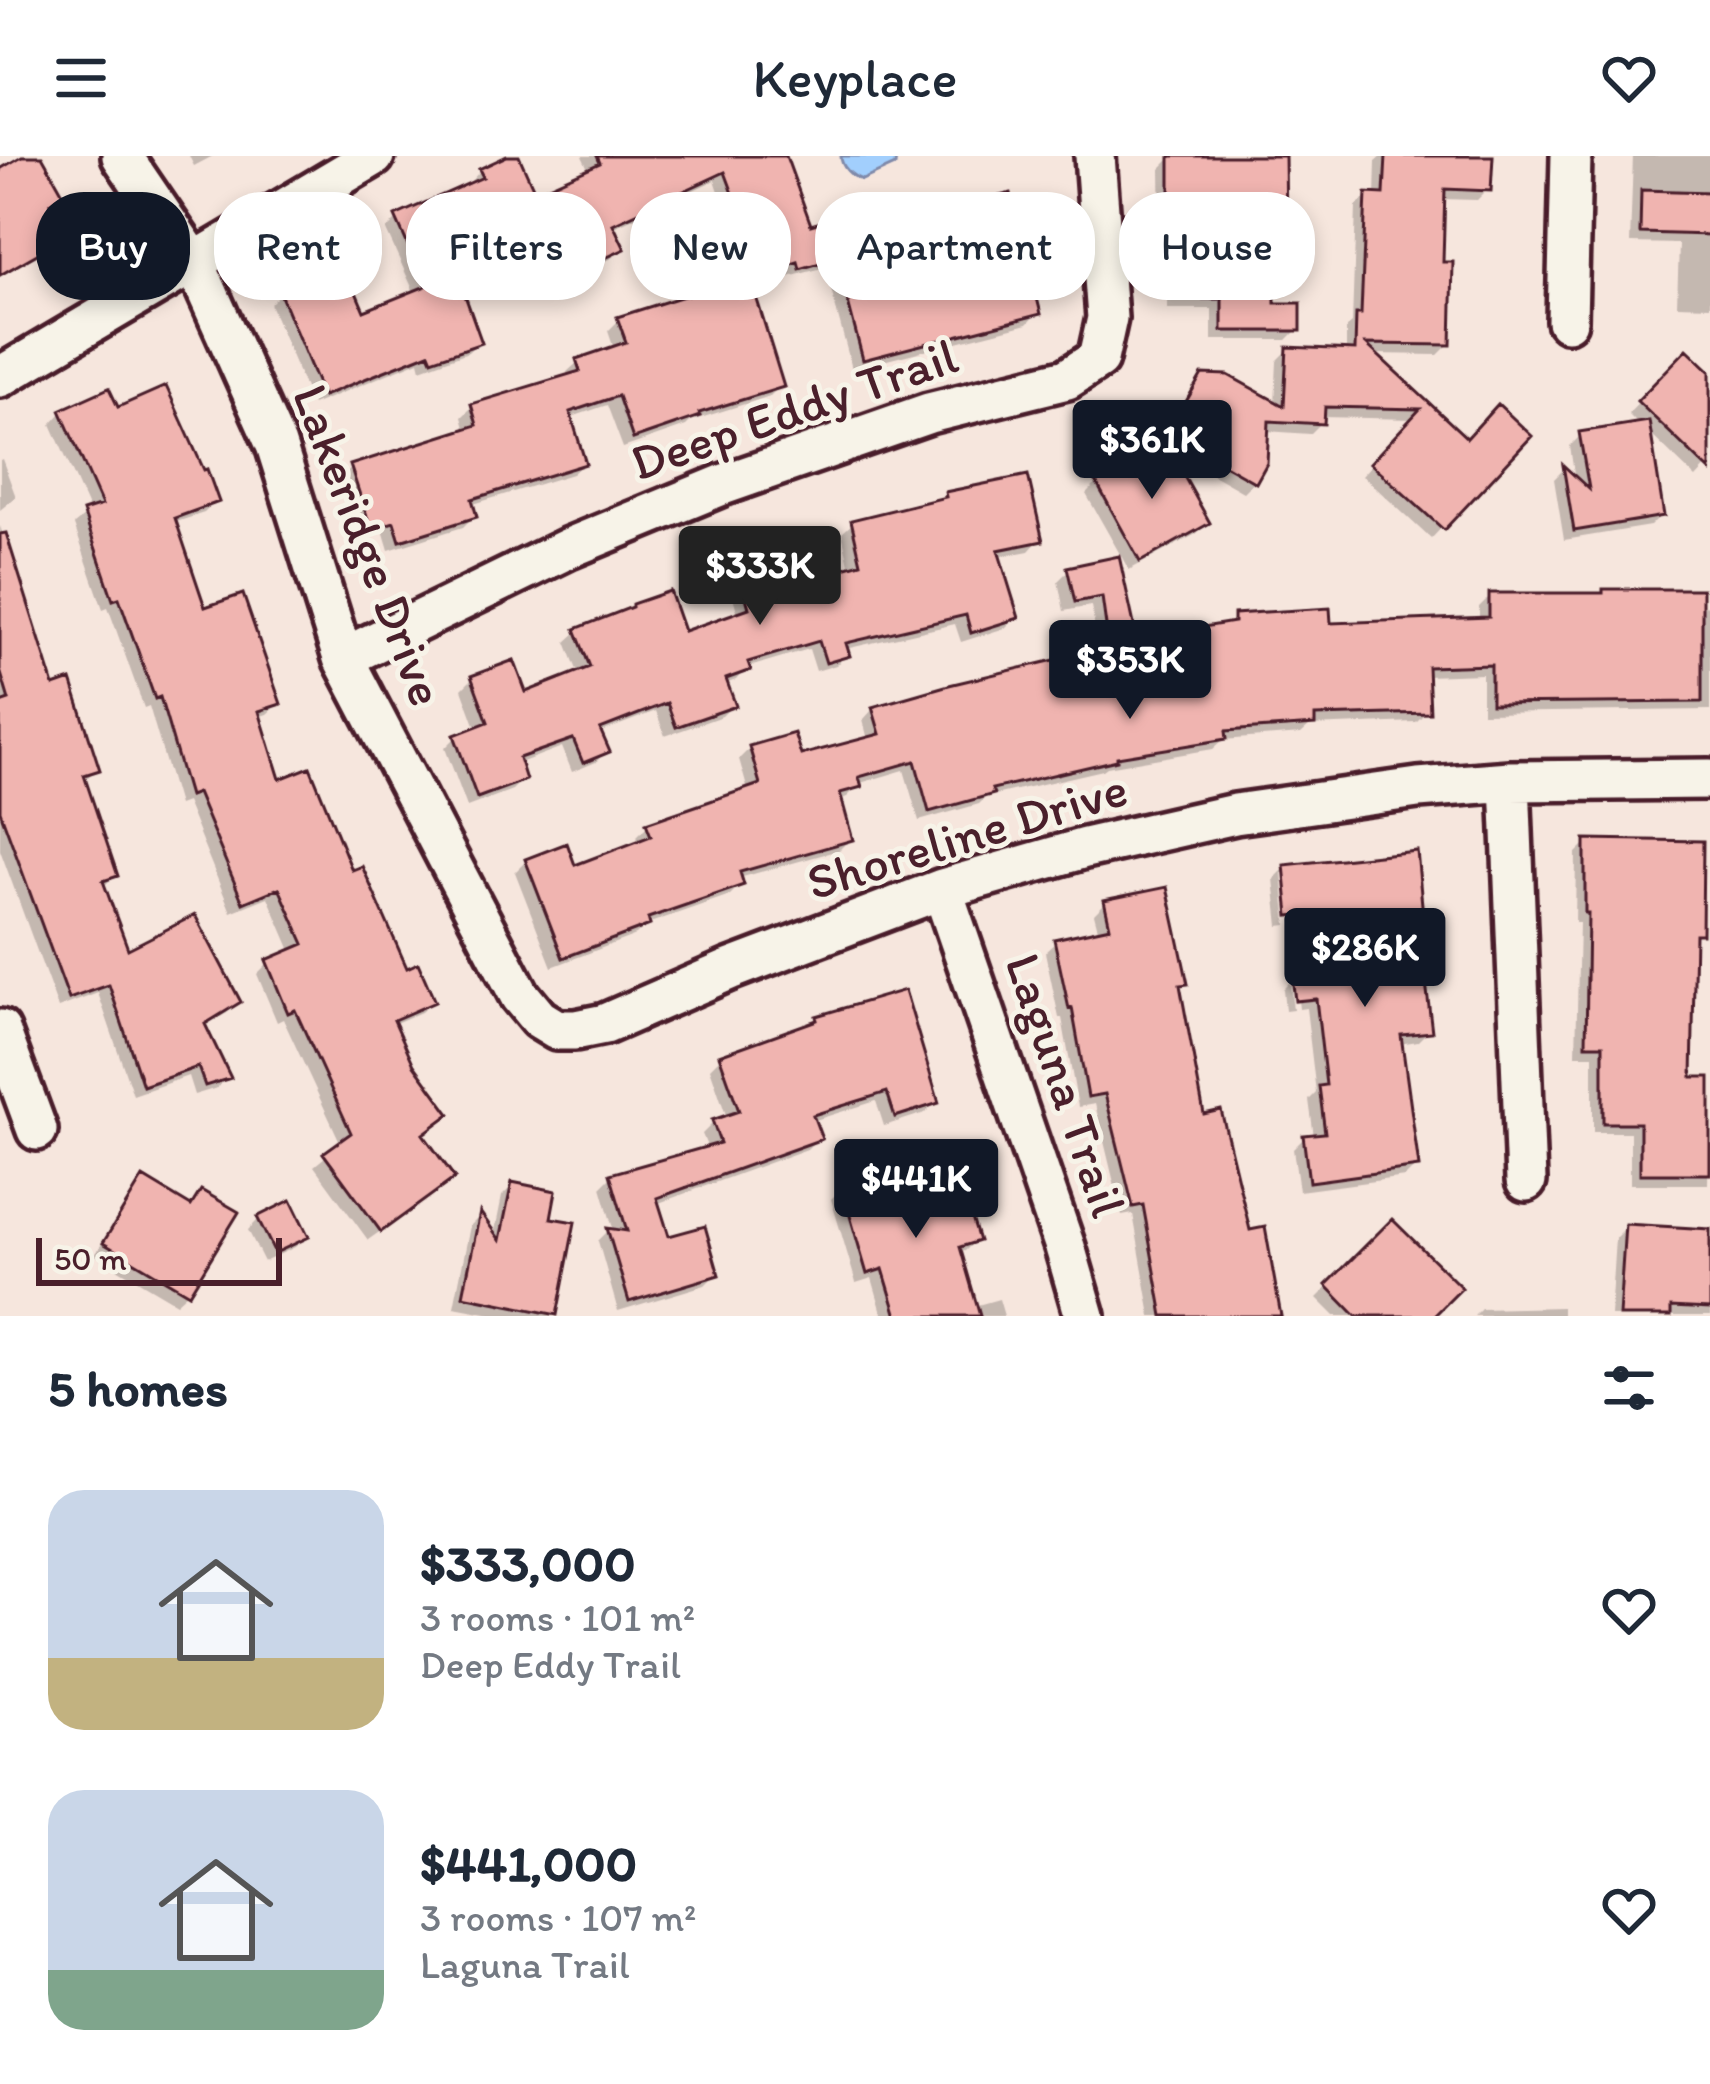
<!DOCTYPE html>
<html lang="en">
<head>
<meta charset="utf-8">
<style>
	:root { --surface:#fff; --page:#f2f2f3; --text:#1f2937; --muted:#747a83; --accent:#111827 }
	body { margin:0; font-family:Itim,sans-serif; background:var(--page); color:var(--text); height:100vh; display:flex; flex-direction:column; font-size:45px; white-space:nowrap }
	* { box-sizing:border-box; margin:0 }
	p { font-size:39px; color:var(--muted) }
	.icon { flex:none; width:66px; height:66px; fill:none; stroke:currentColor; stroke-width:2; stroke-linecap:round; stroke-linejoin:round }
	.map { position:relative; height:1160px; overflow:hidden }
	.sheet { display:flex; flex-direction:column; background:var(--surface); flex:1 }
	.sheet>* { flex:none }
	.banner { position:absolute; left:36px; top:36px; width:1638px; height:108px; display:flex; gap:24px }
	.scale { position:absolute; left:36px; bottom:30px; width:246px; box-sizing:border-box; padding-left:12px; border:6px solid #4a1f2b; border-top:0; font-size:33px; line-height:42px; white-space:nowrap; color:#4a1f2b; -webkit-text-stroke:9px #f7f3e8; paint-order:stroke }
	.price { position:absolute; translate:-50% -102px; padding:0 27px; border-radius:12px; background:var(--accent); color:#fff; font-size:39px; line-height:78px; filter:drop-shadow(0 3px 6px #0008) }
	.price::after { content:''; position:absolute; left:50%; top:72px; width:36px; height:27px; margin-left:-18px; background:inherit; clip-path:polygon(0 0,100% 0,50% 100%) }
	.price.active { background:#222; color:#fff }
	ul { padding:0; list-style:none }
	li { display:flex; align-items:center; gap:36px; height:300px; padding:0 48px }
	li span { display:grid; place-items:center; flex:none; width:336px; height:240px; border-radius:36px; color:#555 }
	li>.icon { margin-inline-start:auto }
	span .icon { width:144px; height:144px; fill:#fffc; stroke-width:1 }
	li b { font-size:51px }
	h2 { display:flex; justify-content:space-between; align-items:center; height:144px; padding:0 48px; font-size:51px }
	.chip { padding:0 42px; border-radius:48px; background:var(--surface); box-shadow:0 6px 18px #0003; font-size:42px; line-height:108px }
	.chip.active { background:var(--accent); color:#fff }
	header { display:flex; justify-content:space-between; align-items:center; height:156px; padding:0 48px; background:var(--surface); font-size:54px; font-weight:600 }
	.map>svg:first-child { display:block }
</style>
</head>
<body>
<header><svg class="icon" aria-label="menu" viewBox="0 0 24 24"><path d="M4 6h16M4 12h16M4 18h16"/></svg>Keyplace<svg class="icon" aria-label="heart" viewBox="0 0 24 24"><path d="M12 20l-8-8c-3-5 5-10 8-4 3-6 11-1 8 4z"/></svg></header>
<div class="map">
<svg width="1710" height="1160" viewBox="0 0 1710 1160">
	<rect width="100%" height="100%" fill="#f6e6dd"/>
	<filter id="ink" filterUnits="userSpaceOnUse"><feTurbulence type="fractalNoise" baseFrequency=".00833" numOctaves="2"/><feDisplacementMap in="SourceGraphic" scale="24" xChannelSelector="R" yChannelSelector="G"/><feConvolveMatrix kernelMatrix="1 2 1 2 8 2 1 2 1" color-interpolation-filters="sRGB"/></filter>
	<g filter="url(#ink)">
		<path fill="#a2cffd" stroke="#7f89a9" stroke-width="3" d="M 841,0 L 896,0 L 895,9 L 862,24 C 851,20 841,11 841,0 Z"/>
		<path fill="#0003" d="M 29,0 L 38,0 L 61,38 L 49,50 L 65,79 L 54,90 L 0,121 L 0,16 Z
			M 189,0 L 213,0 L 194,10 Z
			M 514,0 L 534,40 L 589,15 L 582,0 L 783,0 L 809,72 L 848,97 L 837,108 L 789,121 L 787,115 L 748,127 L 780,230 L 770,240 L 691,265 L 686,270 L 623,292 L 607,249 L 569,262 L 583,308 L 572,318 L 470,349 L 474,360 L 463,371 L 389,394 L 383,374 L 360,382 L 341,322 L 352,312 L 466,276 L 462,261 L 472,251 L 569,222 L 567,216 L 578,206 L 614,193 L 608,175 L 619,164 L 727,130 L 719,103 L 730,92 L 738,90 L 715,24 L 612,72 L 621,93 L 610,103 L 523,142 L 510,113 L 461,135 L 478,186 L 468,196 L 421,213 L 419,205 L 312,249 L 270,148 L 280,138 L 363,159 L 415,138 L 386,74 L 397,63 L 472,29 L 470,26 L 480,15 Z
			M 1194,0 L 1282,0 L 1283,67 L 1272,77 L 1272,150 L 1298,173 L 1287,184 L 1212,184 L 1212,153 L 1167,153 L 1167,79 L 1161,79 L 1160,13 L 1171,2 Z
			M 1382,0 L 1489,0 L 1488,33 L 1477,44 L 1442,43 L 1440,109 L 1449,188 L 1438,199 L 1372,198 L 1466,286 L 1528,280 L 1431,383 L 1362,319 L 1414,263 L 1321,261 L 1321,267 L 1310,278 L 1266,275 L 1254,325 L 1243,336 L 1165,292 L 1207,367 L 1196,378 L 1129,414 L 1086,338 L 1097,327 L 1163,291 L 1160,289 L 1192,232 L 1203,221 L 1275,248 L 1277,205 L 1288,194 L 1346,196 L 1346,172 L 1352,167 L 1356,51 L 1367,40 L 1375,41 L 1376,5 Z
			M 1633,0 L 1710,0 L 1710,150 L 1677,149 L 1679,88 L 1630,87 Z
			M 964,52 L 1037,157 L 1027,168 L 852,213 L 830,130 L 841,119 L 912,100 L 924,89 L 958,81 L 953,63 Z
			M 1687,197 L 1710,219 L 1710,307 L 1696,322 L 1648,276 L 1661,359 L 1650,370 L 1564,384 L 1554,323 L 1563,314 L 1575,325 L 1570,290 L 1581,279 L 1640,270 L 1628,258 Z
			M 117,255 L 215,346 L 204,357 L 173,367 L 204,455 L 278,548 L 267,558 L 258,561 L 278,627 L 351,718 L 405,816 L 432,845 L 421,856 L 393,868 L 420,979 L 440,1033 L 368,1084 L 314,1010 L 341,988 L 283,863 L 277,866 L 257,818 L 268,807 L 292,797 L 268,741 L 231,756 L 186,646 L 178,649 L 149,550 L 144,552 L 108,451 L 103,453 L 74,369 L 90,356 L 51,268 L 61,257 Z
			M 2,303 L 16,341 L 0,354 L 0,304 Z
			M 947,339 L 1039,384 L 1029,395 L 997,401 L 1016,461 L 1005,472 L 961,486 L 955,468 L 845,493 L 847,499 L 836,509 L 816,515 L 809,493 L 746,512 L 736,524 L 725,528 L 733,549 L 722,560 L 665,580 L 656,555 L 599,577 L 606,595 L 596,606 L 572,616 L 562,591 L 517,608 L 523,623 L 512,634 L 467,651 L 445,592 L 456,581 L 477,574 L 462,533 L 473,522 L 524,540 L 579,519 L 566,486 L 577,476 L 682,479 L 738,459 L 727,418 L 737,408 L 778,434 L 850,413 L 842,377 L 853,367 L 940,346 Z
			M 0,370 L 52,533 L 96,613 L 85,624 L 115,719 L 104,730 L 126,797 L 237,846 L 227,857 L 203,871 L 227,921 L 217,932 L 194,939 L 188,920 L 133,939 L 98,837 L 58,852 L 0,694 Z
			M 1117,403 L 1135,486 L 1225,471 L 1235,461 L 1328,470 L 1479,465 L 1479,451 L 1490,440 L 1599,440 L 1604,436 L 1710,450 L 1710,554 L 1482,557 L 1482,518 L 1426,520 L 1427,555 L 1416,566 L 1310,570 L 1301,578 L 1223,584 L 1213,593 L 1107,611 L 1103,614 L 986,641 L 979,648 L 919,665 L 904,614 L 857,628 L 858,630 L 847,641 L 839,644 L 850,683 L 839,694 L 739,722 L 741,728 L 730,739 L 647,768 L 636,779 L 552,811 L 515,716 L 526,705 L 574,713 L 639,688 L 637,680 L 647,670 L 748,635 L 739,603 L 750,592 L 799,603 L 868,584 L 863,564 L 873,553 L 1099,496 L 1091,450 L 1064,455 L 1058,425 L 1069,414 Z
			M 1587,686 L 1699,777 L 1692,785 L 1689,924 L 1710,924 L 1708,1028 L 1630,1028 L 1630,976 L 1593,976 L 1593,899 L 1576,899 L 1579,767 L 1575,767 L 1576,697 Z
			M 1285,712 L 1420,795 L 1429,874 L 1418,885 L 1399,888 L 1416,1010 L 1405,1021 L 1299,1035 L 1293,993 L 1304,982 L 1314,981 L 1309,944 L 1316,937 L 1306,852 L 1299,853 L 1296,827 L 1290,827 L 1293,854 L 1285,855 L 1283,833 L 1294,822 L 1337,817 L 1331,765 L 1293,768 L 1288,717 L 1282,717 L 1287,769 L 1279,770 L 1274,723 Z
			M 1105,747 L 1184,827 L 1178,833 L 1201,962 L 1278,1160 L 1151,1160 L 1133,1058 L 1122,1060 L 1095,948 L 1078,951 L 1062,862 L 1059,862 L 1045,796 L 1056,786 L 1099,777 L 1094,758 Z
			M 818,863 L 936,946 L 925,957 L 884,970 L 876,945 L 812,965 L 818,982 L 807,993 L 656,1048 L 667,1084 L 716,1118 L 705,1129 L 618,1155 L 598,1085 L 608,1075 L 614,1076 L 601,1031 L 612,1020 L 708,993 L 702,978 L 713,967 L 727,962 L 710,912 L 721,901 L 811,870 Z
			M 144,1025 L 189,1052 L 201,1037 L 235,1057 L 187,1137 L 176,1147 L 95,1099 L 133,1036 Z
			M 513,1029 L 548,1064 L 555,1157 L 552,1160 L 502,1160 L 454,1151 L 470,1070 L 479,1061 L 494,1080 L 502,1040 Z
			M 842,1032 L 902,1036 L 976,1084 L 965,1095 L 958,1097 L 974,1150 L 999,1143 L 1004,1160 L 883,1160 L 872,1122 L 856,1127 L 831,1043 Z
			M 259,1063 L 306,1080 L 295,1091 L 264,1106 L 248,1074 Z
			M 1392,1067 L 1430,1160 L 1335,1160 L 1317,1142 Z
			M 1626,1071 L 1710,1076 L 1710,1160 L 1610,1160 L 1615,1082 Z
			M 1562,1151 L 1562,1160 L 1474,1160 L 1481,1153 Z"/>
		<path fill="#f0b4b0" stroke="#4a1f2b" stroke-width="3" d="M 22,0 L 42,0 L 64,39 L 50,47 L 69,80 L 0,119 L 0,13 Z
			M 507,0 L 519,0 L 535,36 L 600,7 L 597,0 L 786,0 L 811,69 L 841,60 L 851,98 L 800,113 L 798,106 L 750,121 L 784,231 L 699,257 L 700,260 L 633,283 L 618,240 L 570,256 L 586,308 L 472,343 L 477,361 L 400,385 L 394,366 L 371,373 L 350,309 L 477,269 L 471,248 L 580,215 L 576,203 L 626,186 L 617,161 L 738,123 L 728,89 L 750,83 L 725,16 L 613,68 L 625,93 L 534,134 L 521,104 L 462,131 L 482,187 L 432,204 L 429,197 L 323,240 L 279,135 L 344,108 L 364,155 L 426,130 L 395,60 L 483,21 L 479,13 Z
			M 1170,0 L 1285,0 L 1286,68 L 1275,68 L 1275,147 L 1301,147 L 1301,175 L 1222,175 L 1222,143 L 1177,143 L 1177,70 L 1170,70 Z
			M 1386,0 L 1493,0 L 1491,35 L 1445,33 L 1443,106 L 1453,106 L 1451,189 L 1366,188 L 1467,282 L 1498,248 L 1532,280 L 1444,374 L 1370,307 L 1420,253 L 1325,251 L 1324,268 L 1269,265 L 1267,307 L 1256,327 L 1168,277 L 1202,218 L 1228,219 L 1284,250 L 1287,191 L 1355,194 L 1356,158 L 1361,158 L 1366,37 L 1384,38 Z
			M 1641,34 L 1710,36 L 1710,79 L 1640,77 Z
			M 1011,37 L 1041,158 L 863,204 L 840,116 L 924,94 L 922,86 L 969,75 L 963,49 Z
			M 1687,193 L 1710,215 L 1710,315 L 1637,245 Z
			M 166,230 L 204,314 L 207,313 L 219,346 L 175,362 L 205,451 L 243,438 L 281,548 L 259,555 L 280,623 L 310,611 L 352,714 L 362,710 L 407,812 L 418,807 L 435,846 L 394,864 L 414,909 L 450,958 L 423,978 L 455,1022 L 381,1076 L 323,997 L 351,977 L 295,854 L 288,857 L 266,804 L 304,788 L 279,732 L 243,747 L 197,637 L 189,640 L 160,541 L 155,543 L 119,442 L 113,444 L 83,355 L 102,349 L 60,254 L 109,232 L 118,251 Z
			M 1649,265 L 1664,360 L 1574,375 L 1563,309 L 1589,333 L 1579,276 Z
			M 1165,286 L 1210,367 L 1140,406 L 1095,324 Z
			M 1028,319 L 1043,385 L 998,394 L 1019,462 L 971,477 L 966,459 L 846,487 L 850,500 L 826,507 L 819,485 L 748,506 L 751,514 L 726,523 L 736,550 L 676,571 L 667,547 L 600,573 L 610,596 L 583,607 L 573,583 L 519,602 L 526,624 L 477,642 L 454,579 L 488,566 L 471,520 L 514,504 L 526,536 L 590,511 L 575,473 L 632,451 L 632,448 L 670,435 L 684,475 L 749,452 L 736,405 L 770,395 L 780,430 L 861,407 L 851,364 L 946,341 L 945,336 Z
			M 6,377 L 54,530 L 71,524 L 100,614 L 84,619 L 118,720 L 103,725 L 128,793 L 195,759 L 241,846 L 205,868 L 231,922 L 205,930 L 198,911 L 143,930 L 109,829 L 69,843 L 0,655 L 0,547 L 9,544 L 0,514 L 0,378 Z
			M 1119,400 L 1137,482 L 1234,466 L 1234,458 L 1330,452 L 1331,467 L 1489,461 L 1489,437 L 1603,437 L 1603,433 L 1702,433 L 1702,546 L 1491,548 L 1491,509 L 1428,511 L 1430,557 L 1315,560 L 1315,569 L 1226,575 L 1227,583 L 1117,601 L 1117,604 L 992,633 L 994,638 L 929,656 L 915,605 L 859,621 L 862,631 L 840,637 L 853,684 L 740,716 L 744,729 L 648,762 L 650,769 L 563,802 L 525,703 L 567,687 L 575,709 L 651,680 L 646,667 L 760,628 L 749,590 L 794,577 L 801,599 L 880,578 L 872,551 L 949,529 L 1109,491 L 1102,441 L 1075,446 L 1067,411 Z
			M 1585,683 L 1703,685 L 1702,778 L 1695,778 L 1692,921 L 1710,921 L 1710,1018 L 1640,1018 L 1640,967 L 1603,967 L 1603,889 L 1586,889 L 1588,757 L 1585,757 Z
			M 1417,695 L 1426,792 L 1422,793 L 1432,876 L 1401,879 L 1419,1011 L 1309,1026 L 1303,979 L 1325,977 L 1319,930 L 1326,929 L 1316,843 L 1295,845 L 1292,819 L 1347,813 L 1341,755 L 1289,760 L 1284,709 Z
			M 1167,731 L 1188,828 L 1180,829 L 1204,958 L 1221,954 L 1250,1074 L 1265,1071 L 1281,1160 L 1163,1160 L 1143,1049 L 1133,1051 L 1105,938 L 1088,941 L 1072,852 L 1069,853 L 1054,783 L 1110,771 L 1104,744 Z
			M 905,834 L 939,947 L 895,961 L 887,936 L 813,959 L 822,983 L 657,1042 L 669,1080 L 705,1070 L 719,1119 L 629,1146 L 607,1072 L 627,1075 L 610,1018 L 720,987 L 712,964 L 739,955 L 719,899 L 817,864 L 816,860 Z
			M 898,1012 L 904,1032 L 958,1016 L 979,1085 L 960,1091 L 980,1160 L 897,1160 L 883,1113 L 867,1118 L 841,1029 Z
			M 143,1021 L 191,1050 L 201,1034 L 239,1056 L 189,1138 L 103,1087 Z
			M 512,1026 L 556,1035 L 551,1062 L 575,1066 L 557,1159 L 463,1140 L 480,1056 L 500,1084 Z
			M 291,1044 L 309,1081 L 275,1097 L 257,1061 Z
			M 1392,1063 L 1462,1132 L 1434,1160 L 1356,1160 L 1326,1129 Z
			M 1625,1068 L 1710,1073 L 1710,1153 L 1671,1151 L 1671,1160 L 1619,1160 Z"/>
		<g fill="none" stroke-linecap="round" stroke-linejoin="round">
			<defs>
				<path id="minor" d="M 122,0 L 194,106 L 276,289 L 343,502 L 520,840 L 539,863 L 557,874 L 575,874 L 605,868 L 729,814 L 942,733 L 1085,692 L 1235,658 L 1418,632 L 1510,625 L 1710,623
					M 1567,165 L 1571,0
					M 0,221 L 374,0
					M 343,502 L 569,392 L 722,329 L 929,257 L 1067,223 L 1098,203 L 1107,162 L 1095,0
					M 1510,625 L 1526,1025
					M 942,733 L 1065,1091 L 1085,1160
					M 0,874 L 37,974"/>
			</defs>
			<use href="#minor" stroke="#4a1f2b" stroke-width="48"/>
			<use href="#minor" stroke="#f7f3e8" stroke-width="39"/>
		</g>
	</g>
	<g text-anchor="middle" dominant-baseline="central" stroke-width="10" stroke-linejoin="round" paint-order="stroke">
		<g font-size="51" fill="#4a1f2b" stroke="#f7f3e8">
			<text transform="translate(794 253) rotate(-19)">Deep Eddy Trail</text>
			<text transform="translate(369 389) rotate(69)">Lakeridge Drive</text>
			<text transform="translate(967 679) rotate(-17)">Shoreline Drive</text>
			<text transform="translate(1066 929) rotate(71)">Laguna Trail</text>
		</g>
	</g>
</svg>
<div class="scale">50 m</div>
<b class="price" style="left:1152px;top:346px">$361K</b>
<b class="price active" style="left:760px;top:472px">$333K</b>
<b class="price" style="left:1130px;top:566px">$353K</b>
<b class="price" style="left:1365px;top:854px">$286K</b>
<b class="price" style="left:916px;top:1085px">$441K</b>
<div class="banner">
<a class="chip active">Buy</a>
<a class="chip">Rent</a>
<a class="chip">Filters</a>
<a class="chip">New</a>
<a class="chip">Apartment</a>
<a class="chip">House</a>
</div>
</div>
<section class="sheet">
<h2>5 homes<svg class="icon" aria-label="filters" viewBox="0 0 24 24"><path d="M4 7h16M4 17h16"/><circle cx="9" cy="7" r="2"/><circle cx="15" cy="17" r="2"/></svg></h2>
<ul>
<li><span style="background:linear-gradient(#c9d6e8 70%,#c2b280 0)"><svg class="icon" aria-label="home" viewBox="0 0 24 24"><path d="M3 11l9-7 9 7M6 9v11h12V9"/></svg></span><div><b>$333,000</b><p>3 rooms · 101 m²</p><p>Deep Eddy Trail</p></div><svg class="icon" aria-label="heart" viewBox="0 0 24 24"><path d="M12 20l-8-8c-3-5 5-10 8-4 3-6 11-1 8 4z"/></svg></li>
<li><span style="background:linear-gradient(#c9d6e8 75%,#7fa58c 0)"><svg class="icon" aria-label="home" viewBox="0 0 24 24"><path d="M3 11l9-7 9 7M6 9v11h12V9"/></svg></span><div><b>$441,000</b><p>3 rooms · 107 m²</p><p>Laguna Trail</p></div><svg class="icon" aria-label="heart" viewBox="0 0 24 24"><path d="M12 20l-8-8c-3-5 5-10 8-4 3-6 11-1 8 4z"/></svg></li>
</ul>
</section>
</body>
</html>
